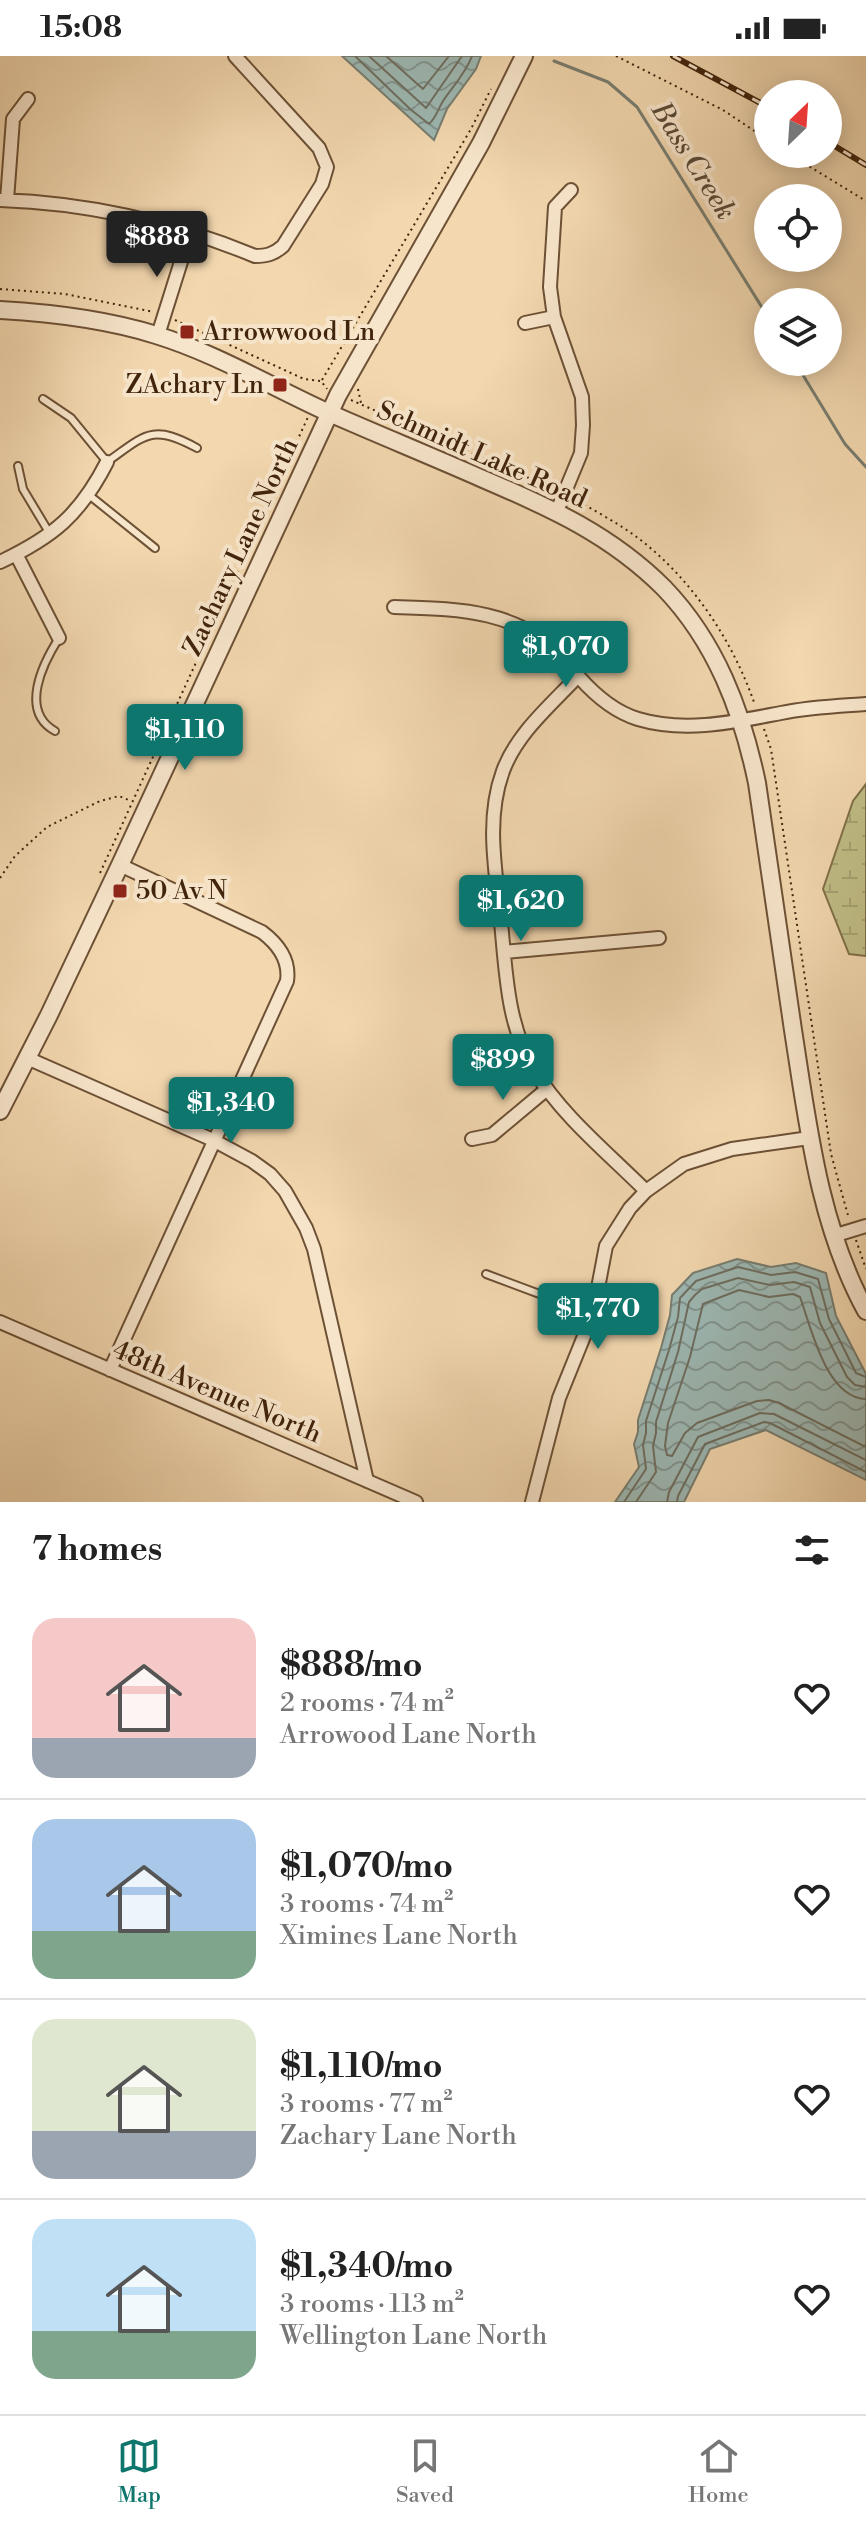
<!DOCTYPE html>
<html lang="en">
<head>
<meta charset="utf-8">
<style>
	:root { --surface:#fff; --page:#f2f2f2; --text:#222; --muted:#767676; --line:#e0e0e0; --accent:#0f766e }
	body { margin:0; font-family:"Libre Bodoni",serif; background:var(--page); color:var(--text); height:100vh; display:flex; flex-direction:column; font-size:30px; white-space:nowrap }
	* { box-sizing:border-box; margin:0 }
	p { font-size:26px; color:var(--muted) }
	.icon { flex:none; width:44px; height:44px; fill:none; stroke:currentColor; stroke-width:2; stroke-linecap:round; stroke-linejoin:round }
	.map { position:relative; height:1446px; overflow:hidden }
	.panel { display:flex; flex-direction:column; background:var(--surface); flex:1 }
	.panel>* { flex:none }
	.needle { width:52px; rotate:25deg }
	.tools { position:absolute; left:754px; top:24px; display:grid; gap:16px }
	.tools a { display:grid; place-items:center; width:88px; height:88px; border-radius:50%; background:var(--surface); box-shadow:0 4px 20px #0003; font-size:40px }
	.price { position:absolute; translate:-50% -68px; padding:0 18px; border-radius:8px; background:var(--accent); color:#fff; font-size:26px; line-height:52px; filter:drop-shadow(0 2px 4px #0008) }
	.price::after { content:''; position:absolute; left:50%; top:48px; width:24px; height:18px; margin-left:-12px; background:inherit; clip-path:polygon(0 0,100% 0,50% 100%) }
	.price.on { background:#222; color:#fff }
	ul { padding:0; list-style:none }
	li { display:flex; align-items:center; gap:24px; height:200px; padding:0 32px }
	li+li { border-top:2px solid var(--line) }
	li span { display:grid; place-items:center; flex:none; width:224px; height:160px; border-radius:24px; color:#555 }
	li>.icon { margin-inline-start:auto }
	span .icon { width:96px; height:96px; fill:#fffc; stroke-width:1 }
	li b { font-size:34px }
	h2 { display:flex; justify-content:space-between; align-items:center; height:96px; padding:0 32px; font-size:34px }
	.status { display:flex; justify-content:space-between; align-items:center; height:56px; padding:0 40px; background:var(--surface); direction:ltr }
	.status svg { height:22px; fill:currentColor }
	.menu { display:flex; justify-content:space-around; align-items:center; height:112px; border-top:2px solid var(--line); background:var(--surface); font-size:22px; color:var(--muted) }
	.menu a { display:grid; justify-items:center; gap:4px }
	.menu .on { color:var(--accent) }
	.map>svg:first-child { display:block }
</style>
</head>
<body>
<div class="status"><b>15:08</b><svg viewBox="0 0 49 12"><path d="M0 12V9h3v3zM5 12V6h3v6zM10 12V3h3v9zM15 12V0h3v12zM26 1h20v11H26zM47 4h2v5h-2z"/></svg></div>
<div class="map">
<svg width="866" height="1446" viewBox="0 0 866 1446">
	<defs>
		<pattern id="wetland-marsh" width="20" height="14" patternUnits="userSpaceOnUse" patternTransform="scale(2)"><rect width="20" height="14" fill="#c0bd86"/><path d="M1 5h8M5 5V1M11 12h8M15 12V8" fill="none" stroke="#a6a272"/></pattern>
		<pattern id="water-waves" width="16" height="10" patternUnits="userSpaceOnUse" patternTransform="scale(2)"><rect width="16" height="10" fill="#9db8b3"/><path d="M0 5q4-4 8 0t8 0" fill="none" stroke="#829590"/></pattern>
	</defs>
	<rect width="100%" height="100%" fill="#f2d7af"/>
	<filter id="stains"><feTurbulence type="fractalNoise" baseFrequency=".0025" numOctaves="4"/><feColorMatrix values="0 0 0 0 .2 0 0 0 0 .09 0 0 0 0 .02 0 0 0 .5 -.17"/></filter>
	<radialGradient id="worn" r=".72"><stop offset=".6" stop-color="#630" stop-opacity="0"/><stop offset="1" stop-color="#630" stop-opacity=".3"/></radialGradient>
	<path fill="url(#wetland-marsh)" stroke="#807049" stroke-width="2" d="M 866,728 L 866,900 L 849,898 L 823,833 L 853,745 Z"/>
	<path fill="url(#water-waves)" stroke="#787d70" stroke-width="2" d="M 342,0 L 481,0 L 476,13 L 447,53 L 434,84 Z
		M 737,1203 L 771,1211 L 796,1207 L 826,1217 L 836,1260 L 866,1318 L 866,1424 L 766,1374 L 710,1393 L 684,1446 L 615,1446 L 639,1411 L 634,1388 L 638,1376 L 638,1364 L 661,1292 L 670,1259 L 672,1239 L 693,1217 Z"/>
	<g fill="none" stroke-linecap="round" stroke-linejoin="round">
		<path stroke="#6f6e60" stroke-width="2" d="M 355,0 L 410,53 L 429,68 C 436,62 438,53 443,45 C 453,30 466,17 472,0
			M 369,0 L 426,52 L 462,0
			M 386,0 L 423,33 L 449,0
			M 866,1343 C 826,1342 811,1271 800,1241 L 793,1238 L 769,1241 L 739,1234 L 703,1248 L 690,1301 L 668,1367 L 665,1390 L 667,1399 L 672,1400 L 685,1377 L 697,1367 L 757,1345 L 769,1344 L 779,1347 L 866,1391
			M 624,1446 L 646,1413 L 643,1389 L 646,1377 L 646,1365 L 669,1294 L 678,1261 L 680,1242 L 696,1225 L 738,1211 L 771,1219 L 795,1216 L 818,1223 L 829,1263 L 856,1317 L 866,1321
			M 636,1446 L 656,1416 L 653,1390 L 656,1377 L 656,1366 L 678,1296 L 689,1246 L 695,1239 L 702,1233 L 738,1222 L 770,1229 L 794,1226 L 810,1231 L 820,1267 L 847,1321 L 855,1329 L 866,1331
			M 667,1446 L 669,1436 L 698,1381 L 760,1357 L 774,1358 L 866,1404
			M 677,1446 L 678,1440 L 705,1388 L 764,1366 L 770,1367 L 866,1416"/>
		<path stroke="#787d70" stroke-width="3" d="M 554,5 L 608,26 L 637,51 L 768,261
			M 795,306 L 845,388 L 866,411"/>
		<defs>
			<path id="service" d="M 43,343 L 71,362 L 107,406 C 145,379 152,367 197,392
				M 18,410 L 23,433 L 50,478
				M 89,439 L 155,492
				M 55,675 C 19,655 43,607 59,582
				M 486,1218 L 593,1258"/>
			<path id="minor" d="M 0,144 C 88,147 173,166 255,200 C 267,200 274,198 283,190 L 322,128 L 327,111 L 319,92 L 235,0
				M 7,144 L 13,63 L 28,43
				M 525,267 L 554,261
				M 158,279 L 190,177
				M 557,455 L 581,397 L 583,369 L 582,341 L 554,261 L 550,231 L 555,151 L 571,134
				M 16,498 L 59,582
				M 0,506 C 53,481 80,459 107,406
				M 394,551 C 458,553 516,553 564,602 C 569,607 573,615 579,621 C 594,638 615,656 638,663 C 685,677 734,666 781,657 C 809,651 838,650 866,648
				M 578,620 C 551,649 517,677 503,715 C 485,764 496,816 501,866 C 506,917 507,968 534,1014 C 562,1060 608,1097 646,1135
				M 504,896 L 659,882
				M 27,1002 L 213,1084 L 252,1105 L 270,1118 L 285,1135 L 306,1172 L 314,1193 L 367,1425
				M 472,1083 L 492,1079 L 547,1033
				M 833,1180 L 866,1170
				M 0,1266 L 416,1446
				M 110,1314 L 287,925 C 290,904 278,888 262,876 L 120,809
				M 532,1446 L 559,1342 L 593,1258 L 606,1190 L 630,1152 L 646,1135 L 684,1108 L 732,1093 L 809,1082"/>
			<path id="tertiary" d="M 0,254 C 53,257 105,263 156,279 C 215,297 270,330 327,356 C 379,379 431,400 483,423 C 551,452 611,479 664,532 C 716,586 742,655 757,727 C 769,809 781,891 793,974 C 808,1070 819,1169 866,1255
				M 0,1055 L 49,959 L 120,809 L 338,339 L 481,87 L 524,0"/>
		</defs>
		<use href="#service" stroke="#6d5135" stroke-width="10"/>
		<use href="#minor" stroke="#6d5135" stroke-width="16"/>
		<use href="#tertiary" stroke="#6d5135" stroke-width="20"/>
		<path stroke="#41240c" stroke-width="2" stroke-dasharray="2 4" stroke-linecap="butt" d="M 616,0 L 723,54 L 768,84
			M 789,98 L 866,145
			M 0,233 L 65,238 L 154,256
			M 175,264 L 304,323 L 321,325 L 327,333
			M 322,324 L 471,73 L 491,33
			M 358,333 L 361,347
			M 351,344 L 554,433
			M 574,443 C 595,455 618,467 638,482 C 692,523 733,585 755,649
			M 764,673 L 771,693 L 831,1098 L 849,1163
			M 100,817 L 308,361
			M 0,822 L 15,800 L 47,771 L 100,745 L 119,740 L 131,745
			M 856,1184 L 866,1213"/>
		<use href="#service" stroke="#f7e5cb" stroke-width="6"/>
		<use href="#minor" stroke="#f7e5cb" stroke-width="12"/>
		<use href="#tertiary" stroke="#f7e5cb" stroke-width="16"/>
		<defs>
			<path id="rail" d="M 673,0 L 768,51
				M 828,86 L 866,109"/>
		</defs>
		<use href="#rail" stroke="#41240c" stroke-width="6"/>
		<use href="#rail" stroke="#f7e5cb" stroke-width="3" stroke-dasharray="9" stroke-linecap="butt"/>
	</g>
	<g fill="#8f2418" stroke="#f7e5cb" stroke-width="3">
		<rect x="179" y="268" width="16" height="16" rx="4"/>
		<rect x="272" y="321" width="16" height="16" rx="4"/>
		<rect x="112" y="827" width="16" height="16" rx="4"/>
	</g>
	<g text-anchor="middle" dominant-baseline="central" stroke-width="8" stroke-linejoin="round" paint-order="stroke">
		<g font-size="26" fill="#41240c" stroke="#f7e5cb" text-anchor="start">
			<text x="203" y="276">Arrowwood Ln</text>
			<text x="264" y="329" text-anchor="end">ZAchary Ln</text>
			<text x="136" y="835">50 Av N</text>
		</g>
		<g font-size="26" fill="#41240c" stroke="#f7e5cb">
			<text transform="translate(482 399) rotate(24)">Schmidt Lake Road</text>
			<text transform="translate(241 491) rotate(-65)">Zachary Lane North</text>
			<text transform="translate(217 1336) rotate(23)">48th Avenue North</text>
		</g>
		<g font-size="28" font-style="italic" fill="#584936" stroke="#f7e5cb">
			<text transform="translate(693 105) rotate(58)">Bass Creek</text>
		</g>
	</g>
	<rect width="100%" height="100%" filter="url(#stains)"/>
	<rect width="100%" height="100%" fill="url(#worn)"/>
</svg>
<div class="tools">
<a><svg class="needle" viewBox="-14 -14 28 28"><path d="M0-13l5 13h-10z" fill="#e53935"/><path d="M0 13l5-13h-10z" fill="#767676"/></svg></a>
<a><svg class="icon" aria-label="locate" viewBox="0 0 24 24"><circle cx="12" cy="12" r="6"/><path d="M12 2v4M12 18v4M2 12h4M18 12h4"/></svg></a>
<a><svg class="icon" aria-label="layers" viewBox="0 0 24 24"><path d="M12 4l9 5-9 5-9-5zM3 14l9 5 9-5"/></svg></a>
</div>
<b class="price on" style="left:157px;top:223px">$888</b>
<b class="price" style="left:566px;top:633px">$1,070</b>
<b class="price" style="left:185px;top:716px">$1,110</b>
<b class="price" style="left:521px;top:887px">$1,620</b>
<b class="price" style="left:503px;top:1046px">$899</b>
<b class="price" style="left:231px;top:1089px">$1,340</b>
<b class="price" style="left:598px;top:1295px">$1,770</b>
</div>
<section class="panel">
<h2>7 homes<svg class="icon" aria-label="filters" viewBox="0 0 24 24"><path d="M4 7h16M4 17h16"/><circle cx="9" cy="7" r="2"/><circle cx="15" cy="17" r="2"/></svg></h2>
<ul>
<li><span style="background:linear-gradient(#f6c9c9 75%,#9aa5b1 0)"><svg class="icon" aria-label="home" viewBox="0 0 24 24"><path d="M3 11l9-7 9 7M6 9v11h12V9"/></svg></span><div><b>$888/mo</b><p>2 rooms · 74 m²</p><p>Arrowood Lane North</p></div><svg class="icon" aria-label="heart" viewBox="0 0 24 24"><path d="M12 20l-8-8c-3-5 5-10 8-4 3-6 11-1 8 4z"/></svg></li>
<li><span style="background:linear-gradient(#a9c7e8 70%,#7fa58c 0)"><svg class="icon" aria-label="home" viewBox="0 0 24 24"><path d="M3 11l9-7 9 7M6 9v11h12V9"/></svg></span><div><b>$1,070/mo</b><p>3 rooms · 74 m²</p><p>Ximines Lane North</p></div><svg class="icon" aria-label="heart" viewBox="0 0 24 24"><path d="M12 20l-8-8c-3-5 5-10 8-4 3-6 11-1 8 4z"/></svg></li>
<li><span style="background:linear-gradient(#dfe7d0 70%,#9aa5b1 0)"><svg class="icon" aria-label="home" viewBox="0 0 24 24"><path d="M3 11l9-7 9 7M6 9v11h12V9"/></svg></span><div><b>$1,110/mo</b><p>3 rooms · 77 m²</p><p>Zachary Lane North</p></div><svg class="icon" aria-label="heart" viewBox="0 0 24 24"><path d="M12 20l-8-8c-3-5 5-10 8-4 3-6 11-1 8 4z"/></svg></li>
<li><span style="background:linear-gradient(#bfe0f5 70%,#7fa58c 0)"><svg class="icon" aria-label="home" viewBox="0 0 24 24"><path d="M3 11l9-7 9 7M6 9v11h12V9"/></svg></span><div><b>$1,340/mo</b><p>3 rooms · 113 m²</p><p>Wellington Lane North</p></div><svg class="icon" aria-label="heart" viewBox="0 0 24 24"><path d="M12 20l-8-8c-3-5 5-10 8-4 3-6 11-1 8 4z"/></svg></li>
</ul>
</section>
<nav class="menu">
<a class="on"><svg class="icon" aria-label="map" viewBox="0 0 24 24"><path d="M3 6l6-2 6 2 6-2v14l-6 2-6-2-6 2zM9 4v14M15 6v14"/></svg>Map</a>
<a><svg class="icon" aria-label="saved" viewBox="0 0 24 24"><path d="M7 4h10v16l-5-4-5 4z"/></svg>Saved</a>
<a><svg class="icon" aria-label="home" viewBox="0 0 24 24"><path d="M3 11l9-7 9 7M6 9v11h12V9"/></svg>Home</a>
</nav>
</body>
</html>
